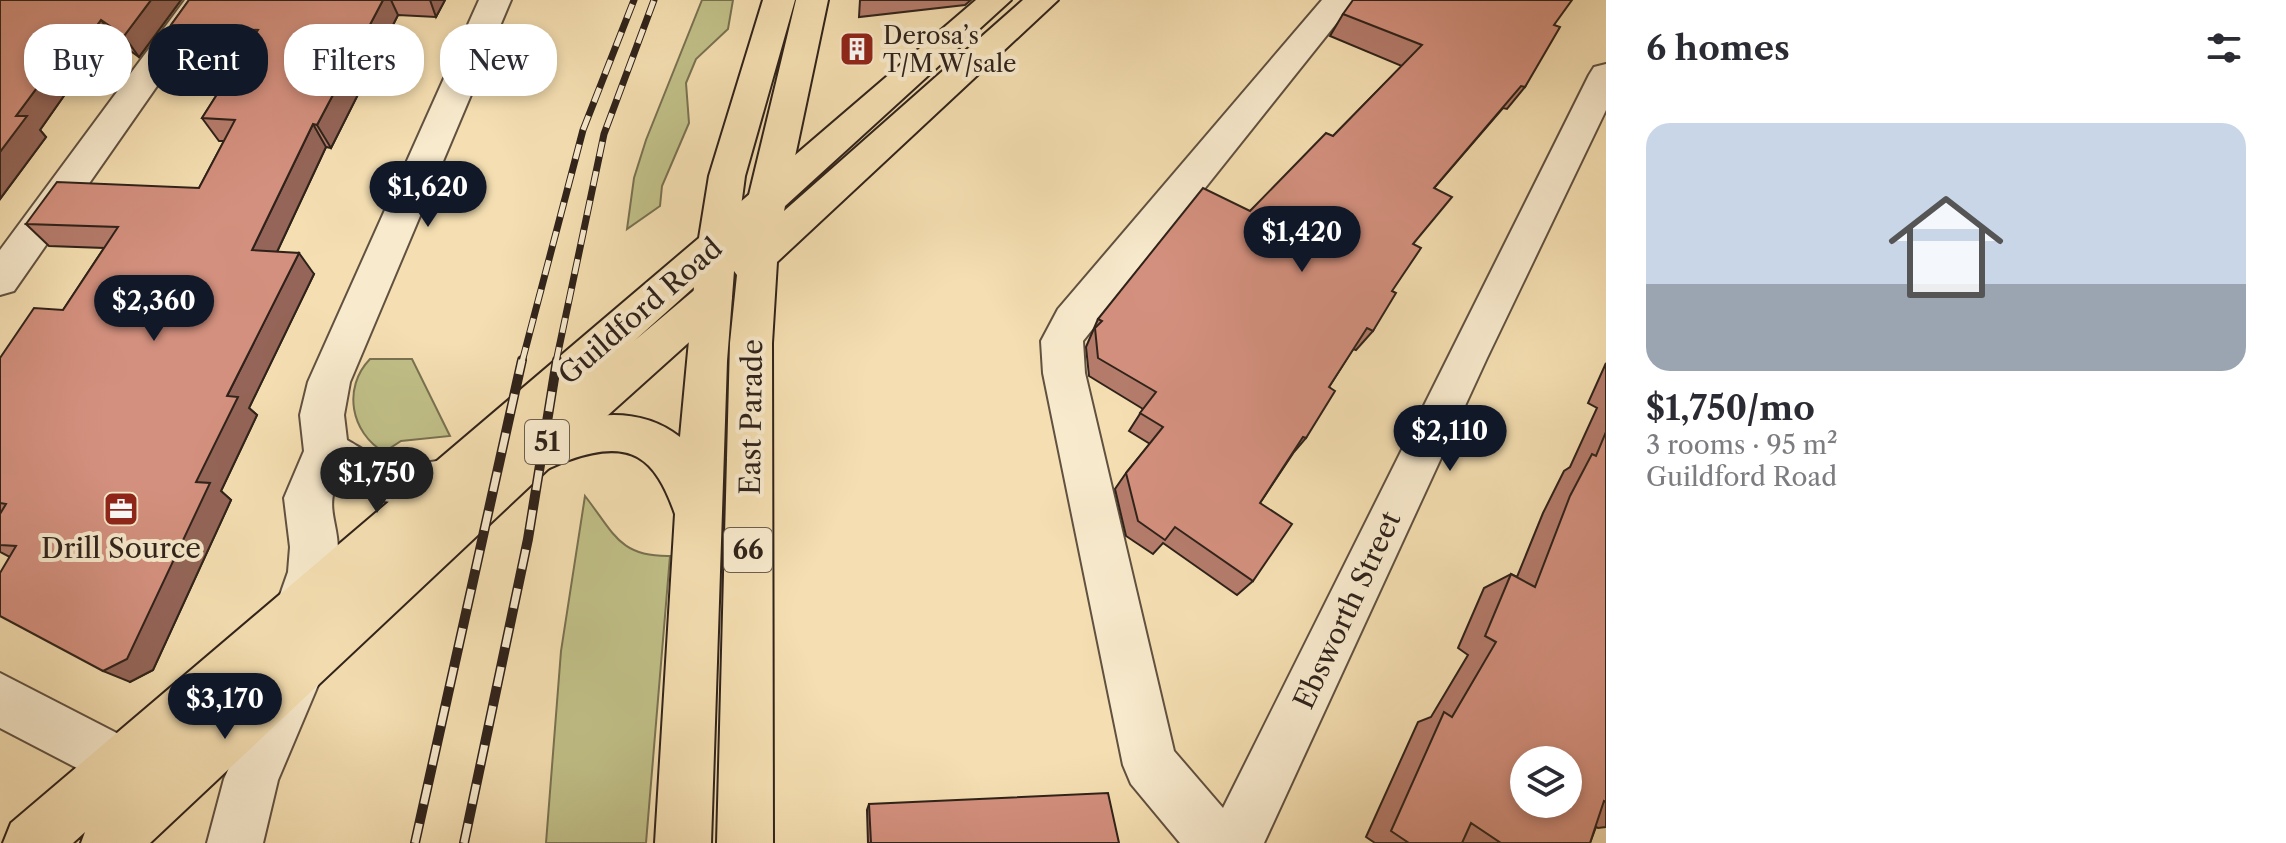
<!DOCTYPE html>
<html lang="en">
<head>
<meta charset="utf-8">
<style>
	:root { --surface:#fff; --page:#f7f7f7; --text:#2b2b33; --muted:#7c7c81; --line:#e1e1e2; --accent:#111827 }
	body { margin:0; font-family:"Libre Caslon Text",serif; background:var(--page); color:var(--text); height:100vh; display:flex; flex-direction:column; font-size:30px; white-space:nowrap }
	* { box-sizing:border-box; margin:0 }
	p { font-size:26px; color:var(--muted) }
	.icon { flex:none; width:44px; height:44px; fill:none; stroke:currentColor; stroke-width:2; stroke-linecap:round; stroke-linejoin:round }
	.map { position:relative; flex:1; overflow:hidden }
	.drawer { display:flex; flex-direction:column; background:var(--surface); width:680px }
	.drawer>* { flex:none }
	.banner { position:absolute; left:24px; top:24px; width:760px; height:72px; display:flex; gap:16px }
	.buttons { position:absolute; left:1510px; top:746px; display:grid; gap:16px }
	.buttons a { display:grid; place-items:center; width:72px; height:72px; border-radius:50%; background:var(--surface); box-shadow:0 4px 12px #0003; font-size:40px }
	.price { position:absolute; translate:-50% -68px; padding:0 18px; border-radius:28px; background:var(--accent); color:#fff; font-size:26px; line-height:52px; filter:drop-shadow(0 2px 4px #0008) }
	.price::after { content:''; position:absolute; left:50%; top:48px; width:24px; height:18px; margin-left:-12px; background:inherit; clip-path:polygon(0 0,100% 0,50% 100%) }
	.price.on { background:#222; color:#fff }
	ul { padding:0; list-style:none }
	li { display:grid; align-content:center; gap:16px; height:424px; padding:0 40px }
	li+li { border-top:2px solid var(--line) }
	li span { display:grid; place-items:center; height:248px; border-radius:24px; color:#555 }
	li>.icon { margin-inline-start:auto }
	span .icon { width:144px; height:144px; fill:#fffc; stroke-width:1 }
	li b { font-size:34px }
	h2 { display:flex; justify-content:space-between; align-items:center; height:96px; padding:0 40px; font-size:34px }
	.tag { padding:0 28px; border-radius:32px; background:var(--surface); box-shadow:0 4px 12px #0003; font-size:28px; line-height:72px }
	.tag.on { background:var(--accent); color:#fff }
	main { display:flex; flex:1; min-height:0 }
	.map>svg:first-child { display:block }
</style>
</head>
<body>
<main>
<div class="map">
<svg width="1606" height="843" viewBox="0 0 1606 843">
	<rect width="100%" height="100%" fill="#f5dfb2"/>
	<filter id="stains"><feTurbulence type="fractalNoise" baseFrequency=".0025" numOctaves="4"/><feColorMatrix values="0 0 0 0 .2 0 0 0 0 .09 0 0 0 0 .02 0 0 0 .5 -.17"/></filter>
	<radialGradient id="worn" r=".72"><stop offset=".6" stop-color="#630" stop-opacity="0"/><stop offset="1" stop-color="#630" stop-opacity=".3"/></radialGradient>
	<path fill="#c1c088" stroke="#787151" stroke-width="2" d="M 702,0 L 733,0 L 728,29 L 696,59 L 686,83 L 689,123 L 662,186 L 660,206 L 627,229 L 634,178 L 646,140 Z
		M 370,359 L 412,359 L 450,436 L 401,441 L 384,452 C 351,433 342,388 370,359 Z
		M 585,496 C 614,533 619,557 670,556 L 646,843 L 546,843 L 561,651 Z"/>
	<g fill="none" stroke-linecap="round" stroke-linejoin="round">
		<defs>
			<path id="minor" d="M 185,0 L 217,0 L 14,291 L 0,295 L 0,250 Z
				M 479,0 L 511,0 L 350,382 L 344,415 L 347,440 C 365,450 385,466 407,465 C 429,464 444,456 465,464 L 472,478 L 465,492 C 416,510 382,508 337,481 C 326,509 337,520 338,548 C 339,575 328,602 318,626 L 300,633 L 282,626 L 275,609 L 288,572 L 290,547 L 284,498 L 304,451 L 300,415 L 308,382 Z
				M 1322,0 L 1355,0 L 1083,341 L 1085,373 L 1174,751 L 1223,808 L 1589,75 L 1594,67 L 1606,64 L 1606,110 L 1487,358 L 1264,843 L 1180,843 L 1131,784 L 1123,765 L 1043,373 L 1041,341 L 1058,309 Z
				M 298,645 L 316,653 L 324,671 L 278,780 L 263,843 L 207,843 L 224,779 L 280,653 Z
				M 0,673 L 140,745 L 148,764 L 140,783 L 121,791 L 0,728 Z"/>
			<path id="major" d="M 763,0 L 795,0 L 745,176 L 736,244 L 731,254 L 634,341 L 698,287 L 712,282 L 726,287 L 732,298 L 726,309 L 548,469 L 150,843 L 81,843 L 85,832 L 73,843 L 3,843 L 11,823 L 699,238 L 709,176 Z
				M 796,0 L 828,0 L 786,199 L 780,209 L 767,213 L 754,209 L 748,199 Z"/>
			<path id="highway" d="M 976,0 L 1011,0 L 785,206 L 784,211 L 1023,0 L 1058,0 L 777,262 L 772,343 L 773,843 L 717,843 L 730,343 L 737,275 L 734,271 L 727,361 L 711,843 L 655,843 L 675,514 C 655,457 631,438 569,460 C 547,467 540,478 516,469 L 510,455 L 516,441 C 568,418 630,398 680,437 L 698,244 L 703,234 Z"/>
		</defs>
		<use href="#minor" stroke="#605140" stroke-width="4"/>
		<use href="#major" stroke="#2f221a" stroke-width="4"/>
		<use href="#highway" stroke="#2f221a" stroke-width="4"/>
		<use href="#minor" fill="#f8eacd" fill-rule="evenodd"/>
		<use href="#major" fill="#f5dfb2" fill-rule="evenodd"/>
		<use href="#highway" fill="#f5dfb2" fill-rule="evenodd"/>
		<defs>
			<path id="rail-far1" d="M 522,362 L 583,130 L 634,0
				M 556,362 L 604,134 L 654,0"/>
			<path id="rail" d="M 415,843 L 522,360
				M 464,843 L 528,539 L 557,360"/>
		</defs>
		<use href="#rail-far1" stroke="#2f221a" stroke-width="7"/>
		<use href="#rail" stroke="#2f221a" stroke-width="10"/>
		<use href="#rail-far1" stroke="#f8eacd" stroke-width="5" stroke-dasharray="15" stroke-linecap="butt"/>
		<use href="#rail" stroke="#f8eacd" stroke-width="7" stroke-dasharray="20" stroke-linecap="butt"/>
	</g>
	<path fill="#b57c6c" stroke="#2f221a" stroke-width="2" d="M 0,0 L 181,0 L 139,57 L 117,41 L 95,71 L 82,70 L 40,130 L 46,137 L 0,199 Z
		M 189,0 L 445,0 L 436,17 L 398,15 L 331,148 L 326,147 L 277,252 L 314,274 L 249,408 L 257,415 L 221,491 L 231,500 L 153,670 L 130,682 L 10,557 L 0,552 L 0,358 L 63,310 L 104,248 L 49,246 L 26,224 L 199,188 L 224,141 L 219,141 L 202,118 L 244,52 L 187,49 L 171,25 Z
		M 860,0 L 971,0 L 965,5 L 859,17 Z
		M 1343,14 L 1554,25 L 1525,87 L 1507,109 L 1503,108 L 1434,188 L 1413,244 L 1373,331 L 1356,350 L 1353,349 L 1329,387 L 1306,438 L 1294,452 L 1260,503 L 1253,581 L 1237,595 L 1163,543 L 1153,554 L 1126,536 L 1115,489 L 1126,473 L 1150,444 L 1129,431 L 1143,409 L 1089,376 L 1086,347 L 1098,319 L 1250,211 L 1333,136 L 1402,66 L 1330,36 Z
		M 1606,363 L 1606,827 L 1598,828 L 1596,827 L 1590,843 L 1375,843 L 1366,837 L 1418,722 L 1431,717 L 1468,655 L 1458,648 L 1484,588 L 1511,574 L 1517,577 L 1543,513 L 1564,471 L 1570,467 L 1597,408 L 1588,403 Z
		M 869,804 L 1119,843 L 868,843 L 867,810 Z"/>
	<path fill="#946558" stroke="#2f221a" stroke-width="2" d="M 151,0 L 181,0 L 139,57 L 124,36 Z
		M 383,0 L 391,0 L 398,15 L 331,148 L 317,125 Z
		M 430,0 L 445,0 L 436,17 Z
		M 101,20 L 117,41 L 95,71 L 79,50 Z
		M 65,50 L 82,70 L 40,130 L 46,137 L 0,199 L 0,152 L 16,116 Z
		M 313,124 L 326,147 L 268,271 L 252,250 Z
		M 299,253 L 314,274 L 249,408 L 257,415 L 221,491 L 231,500 L 153,670 L 130,682 L 103,671 L 196,482 L 227,396 Z"/>
	<path fill="#d3907e" stroke="#2f221a" stroke-width="2" fill-rule="evenodd" d="M 0,0 L 151,0 L 124,36 L 101,20 L 79,50 L 65,50 L 16,116 L 27,116 L 0,152 Z
		M 189,0 L 383,0 L 317,125 L 313,124 L 252,250 L 299,253 L 227,396 L 238,397 L 196,482 L 210,483 L 127,659 L 103,671 L 0,616 L 0,573 L 16,546 L 0,545 L 0,514 L 6,504 L 0,503 L 0,358 L 34,308 L 63,310 L 118,227 L 26,224 L 57,182 L 199,188 L 235,120 L 202,118 L 258,30 L 171,25 Z
		M 1353,0 L 1572,0 L 1554,25 L 1560,27 L 1525,87 L 1521,86 L 1434,188 L 1452,197 L 1413,244 L 1421,248 L 1392,291 L 1396,293 L 1373,331 L 1367,328 L 1329,387 L 1335,391 L 1306,438 L 1303,437 L 1260,503 L 1292,524 L 1253,581 L 1175,527 L 1165,540 L 1138,521 L 1126,473 L 1163,427 L 1140,413 L 1156,392 L 1098,358 L 1095,328 L 1102,321 L 1098,319 L 1203,188 L 1250,211 L 1326,133 L 1333,136 L 1422,45 L 1343,14 Z
		M 1606,432 L 1606,802 L 1604,801 L 1590,843 L 1501,843 L 1471,823 L 1462,843 L 1409,843 L 1391,831 L 1444,712 L 1452,717 L 1496,642 L 1485,636 L 1511,574 L 1535,587 L 1570,496 L 1592,454 L 1596,456 ZM 1524,760 L 1568,760 L 1568,804 L 1524,804 Z
		M 1108,793 L 1119,843 L 871,843 L 869,804 Z"/>
	<defs>
		<symbol id="building-square" viewBox="-11 -11 22 22"><rect x="-9" y="-9" width="18" height="18" rx="4" fill="#8f2418" stroke="#f8eacd"/><path d="M-4-6H4V6H1V3H-1V6H-4ZM-2.5-4.3h1.7v1.8h-1.7ZM.8-4.3h1.7v1.8H.8ZM-2.5-1h1.7V.8h-1.7ZM.8-1h1.7V.8H.8Z" fill="#fff"/></symbol>
		<symbol id="office-square" viewBox="-11 -11 22 22"><rect x="-9" y="-9" width="18" height="18" rx="4" fill="#8f2418" stroke="#f8eacd"/><path d="M-6-3h4V-5.5h4V-3h4V5H-6ZM-1-4.5V-3h2v-1.5ZM-6 0V1H6V0Z" fill="#fff"/></symbol>
	</defs>
	<g fill-rule="evenodd">
		<use href="#building-square" x="837" y="29" width="40" height="40"/>
		<use href="#office-square" x="101" y="489" width="40" height="40"/>
	</g>
	<g text-anchor="middle" dominant-baseline="central" stroke-width="8" stroke-linejoin="round" paint-order="stroke">
		<g font-size="24" fill="#2f221a" stroke="#f8eacd" text-anchor="start">
			<text x="883" y="35">Derosa’s<tspan x="883" dy="28">T/M W/sale</tspan></text>
		</g>
		<g fill="#f8eacd" stroke="#6b5e50" stroke-width="2">
			<rect x="525" y="420" width="44" height="44" rx="6"/>
			<rect x="724" y="528" width="48" height="44" rx="6"/>
		</g>
		<g font-size="26" font-weight="bold" fill="#2f221a">
			<text x="547" y="442">51</text>
			<text x="748" y="550">66</text>
		</g>
		<g font-size="28" fill="#2f221a" stroke="#f8eacd">
			<text transform="translate(640 311) rotate(-41)">Guildford Road</text>
			<text transform="translate(751 417) rotate(-89)">East Parade</text>
			<text transform="translate(1347 610) rotate(-65)">Ebsworth Street</text>
		</g>
		<g font-size="28" fill="#2f221a" stroke="#f8eacd">
			<text x="121" y="548">Drill Source</text>
		</g>
	</g>
	<rect width="100%" height="100%" filter="url(#stains)"/>
	<rect width="100%" height="100%" fill="url(#worn)"/>
</svg>
<div class="buttons">
<a><svg class="icon" aria-label="layers" viewBox="0 0 24 24"><path d="M12 4l9 5-9 5-9-5zM3 14l9 5 9-5"/></svg></a>
</div>
<b class="price" style="left:428px;top:229px">$1,620</b>
<b class="price" style="left:1302px;top:274px">$1,420</b>
<b class="price" style="left:154px;top:343px">$2,360</b>
<b class="price" style="left:1450px;top:473px">$2,110</b>
<b class="price on" style="left:377px;top:515px">$1,750</b>
<b class="price" style="left:225px;top:741px">$3,170</b>
<div class="banner">
<a class="tag">Buy</a>
<a class="tag on">Rent</a>
<a class="tag">Filters</a>
<a class="tag">New</a>
</div>
</div>
<section class="drawer">
<h2>6 homes<svg class="icon" aria-label="filters" viewBox="0 0 24 24"><path d="M4 7h16M4 17h16"/><circle cx="9" cy="7" r="2"/><circle cx="15" cy="17" r="2"/></svg></h2>
<ul>
<li><span style="background:linear-gradient(#c9d6e8 65%,#9aa5b1 0)"><svg class="icon" aria-label="home" viewBox="0 0 24 24"><path d="M3 11l9-7 9 7M6 9v11h12V9"/></svg></span><div><b>$1,750/mo</b><p>3 rooms · 95 m²</p><p>Guildford Road</p></div></li>
</ul>
</section>
</main>
</body>
</html>
